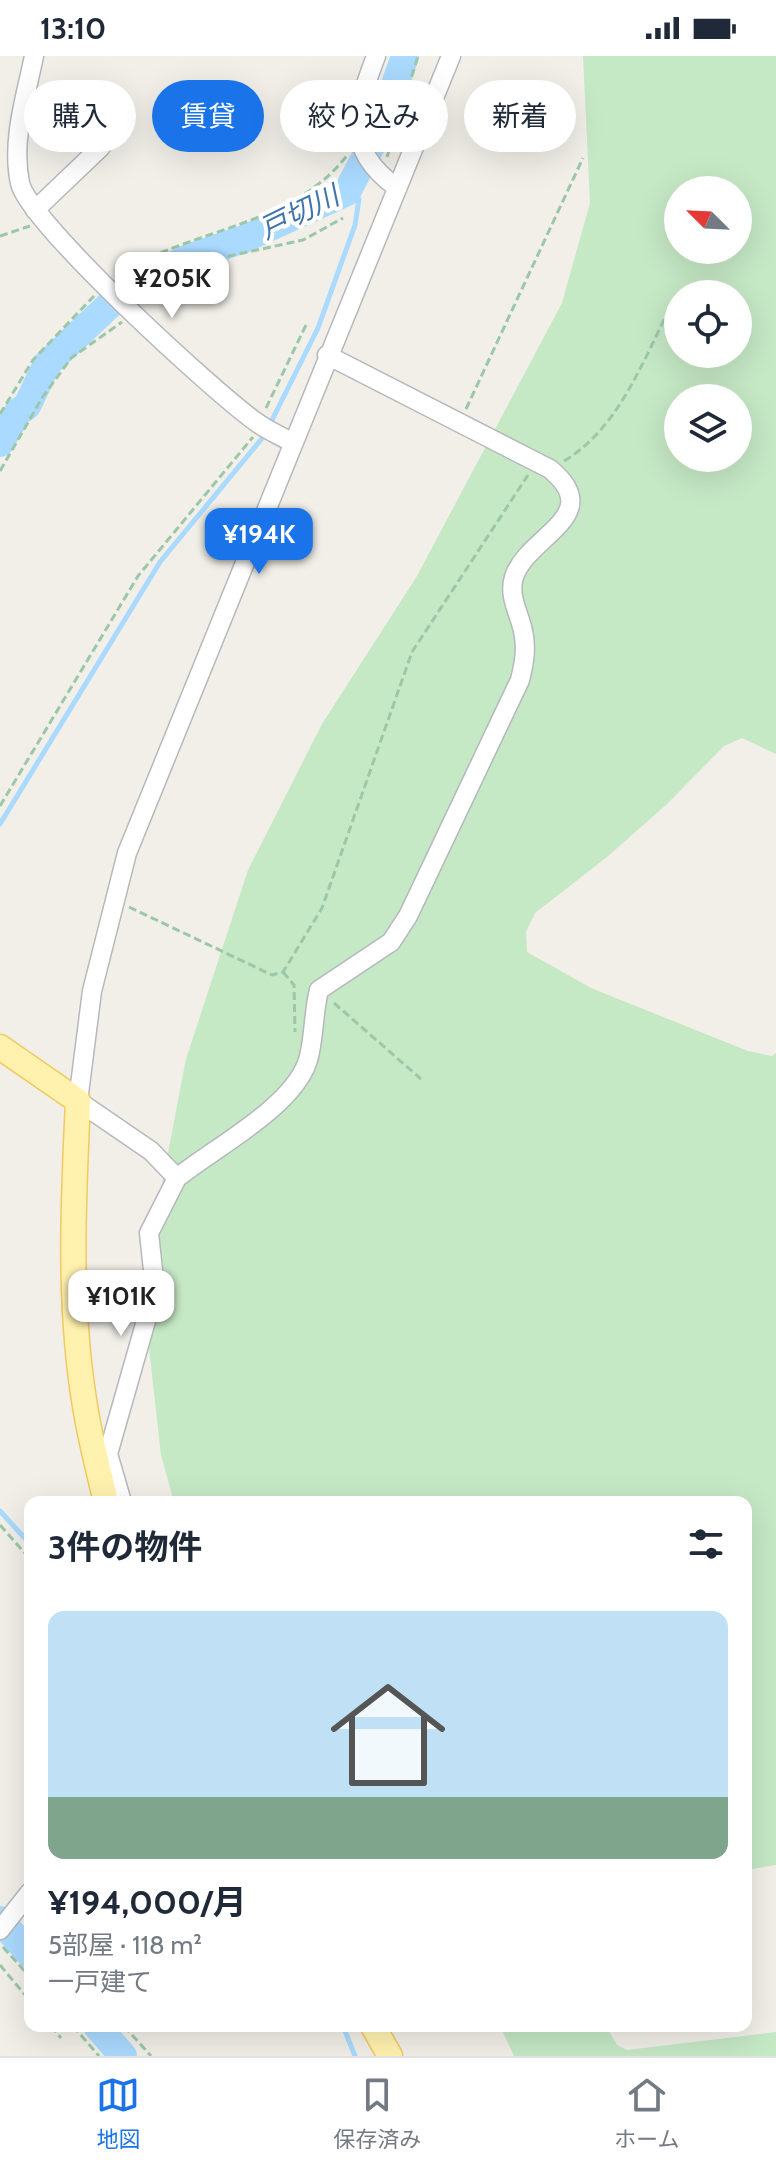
<!DOCTYPE html>
<html lang="ja">
<head>
<meta charset="utf-8">
<style>
	:root { --surface:#fff; --page:#f6f6f7; --text:#1f2937; --muted:#747a83; --line:#e0e1e3; --accent:#1a73e8 }
	body { margin:0; font-family:Cabin,"Noto Sans JP",sans-serif; background:var(--page); color:var(--text); height:100vh; display:flex; flex-direction:column; font-size:30px; white-space:nowrap }
	* { box-sizing:border-box; margin:0 }
	p { font-size:26px; color:var(--muted) }
	.icon { flex:none; width:44px; height:44px; fill:none; stroke:currentColor; stroke-width:2; stroke-linecap:round; stroke-linejoin:round }
	.map { position:relative; flex:1; overflow:hidden }
	.drawer { position:absolute; left:24px; top:1440px; width:728px; height:536px; display:flex; flex-direction:column; background:var(--surface); border-radius:16px; box-shadow:0 8px 32px #0002 }
	.drawer>* { flex:none }
	.hud { position:absolute; left:24px; top:24px; width:728px; height:72px; display:flex; gap:16px }
	.needle { width:52px; rotate:294deg }
	.fabs { position:absolute; left:664px; top:120px; display:grid; gap:16px }
	.fabs a { display:grid; place-items:center; width:88px; height:88px; border-radius:50%; background:var(--surface); box-shadow:0 8px 32px #0002; font-size:40px }
	.price { position:absolute; translate:-50% -68px; padding:0 18px; border-radius:16px; background:#fff; color:#222; font-size:26px; line-height:52px; filter:drop-shadow(0 2px 4px #0008) }
	.price::after { content:''; position:absolute; left:50%; top:48px; width:24px; height:18px; margin-left:-12px; background:inherit; clip-path:polygon(0 0,100% 0,50% 100%) }
	.price.selected { background:var(--accent); color:#fff }
	ul { padding:0; list-style:none }
	li { display:grid; align-content:center; gap:16px; height:424px; padding:0 24px }
	li+li { border-top:2px solid var(--line) }
	li span { display:grid; place-items:center; height:248px; border-radius:16px; color:#555 }
	li>.icon { margin-inline-start:auto }
	span .icon { width:144px; height:144px; fill:#fffc; stroke-width:1 }
	li b { font-size:34px }
	h2 { display:flex; justify-content:space-between; align-items:center; height:96px; padding:0 24px; font-size:34px }
	.tag { padding:0 28px; border-radius:36px; background:var(--surface); box-shadow:0 8px 32px #0002; font-size:28px; line-height:72px }
	.tag.selected { background:var(--accent); color:#fff }
	.status { display:flex; justify-content:space-between; align-items:center; height:56px; padding:0 40px; background:var(--surface); direction:ltr }
	.status svg { height:22px; fill:currentColor }
	.menu { display:flex; justify-content:space-around; align-items:center; height:112px; border-top:2px solid var(--line); background:var(--surface); font-size:22px; color:var(--muted) }
	.menu a { display:grid; justify-items:center; gap:4px }
	.menu .selected { color:var(--accent) }
	.map>svg:first-child { display:block }
</style>
</head>
<body>
<div class="status"><b>13:10</b><svg viewBox="0 0 49 12"><path d="M0 12V9h3v3zM5 12V6h3v6zM10 12V3h3v9zM15 12V0h3v12zM26 1h20v11H26zM47 4h2v5h-2z"/></svg></div>
<div class="map">
<svg width="776" height="2000" viewBox="0 0 776 2000">
	<rect width="100%" height="100%" fill="#f1efe8"/>
	<path fill="#c5e8c5" fill-rule="evenodd" d="M 583,0 L 776,0 L 776,698 L 742,682 L 724,690 L 667,748 L 607,801 L 535,857 L 526,876 L 527,896 L 591,932 L 748,995 L 772,1000 L 776,997 L 776,1809 L 746,1814 L 746,1446 L 174,1446 L 161,1399 L 146,1265 L 158,1149 L 186,1003 L 248,814 L 322,668 L 417,520 L 562,247 L 590,147 ZM 678,134 L 738,134 L 738,194 L 678,194 ZM 678,238 L 738,238 L 738,298 L 678,298 ZM 678,342 L 738,342 L 738,402 L 678,402 Z
		M 500,1970 L 606,1970 L 617,1989 L 627,1994 L 776,1976 L 776,2000 L 514,2000 Z"/>
	<g fill="none" stroke-linecap="round" stroke-linejoin="round">
		<path stroke="#aadaff" stroke-width="5" d="M 0,768 L 160,506 L 264,380 L 318,272 L 355,169 L 359,143 L 347,136
			M 0,1455 L 30,1488
			M 343,1970 L 355,2000"/>
		<path stroke="#aadaff" stroke-width="28" d="M 0,387 L 18,356 L 27,350 L 47,308 L 122,237 L 188,202 L 244,183 L 347,136 L 378,77 L 405,0
			M 0,1864 L 30,1898
			M 97,1970 L 123,2000"/>
		<defs>
			<path id="minor" d="M 34,0 C 26,40 11,85 20,127 C 28,166 219,341 259,368 C 269,375 281,380 291,386
				M 376,0 C 356,53 342,92 396,131
				M 35,154 L 101,91
				M 327,299 L 550,413 C 607,460 528,479 514,521 C 508,540 519,556 523,575 C 527,592 524,608 520,624 L 408,860 L 391,886 L 319,934 C 313,957 314,989 307,1007 C 291,1052 214,1092 177,1122 L 151,1095 L 78,1045 L 92,935 L 127,797 L 451,0
				M 122,1446 L 108,1398 L 155,1233 L 149,1177 L 177,1122
				M 0,1874 L 30,1836"/>
			<path id="major" d="M 0,991 L 78,1045 C 73,1148 68,1254 86,1356 C 91,1386 99,1416 106,1446
				M 373,1970 L 390,2000"/>
		</defs>
		<use href="#minor" stroke="#b5b8bc" stroke-width="21"/>
		<use href="#major" stroke="#f2c960" stroke-width="27"/>
		<path stroke="#9cc7a9" stroke-width="3" stroke-dasharray="8 4" stroke-linecap="butt" d="M 387,101 L 418,0
			M 0,180 L 30,170
			M 118,219 C 190,172 294,171 348,98
			M 144,245 L 155,234 L 220,202 L 303,184 L 343,162
			M 266,352 L 307,267
			M 466,353 L 583,102
			M 0,358 L 33,304 L 94,240
			M 564,405 C 616,374 640,312 666,260
			M 0,415 L 42,342 L 71,302 L 122,266
			M 0,750 L 138,520 L 253,381
			M 129,851 L 272,919 L 283,916 L 322,852 L 412,596 L 528,419
			M 283,916 L 294,929 L 295,976
			M 334,947 L 421,1023
			M 0,1469 L 30,1503
			M 3,1891 L 30,1921
			M 0,1909 L 30,1945
			M 51,1970 L 61,1982
			M 73,1970 L 99,2000
			M 124,1970 L 151,2000"/>
		<use href="#minor" stroke="#fff" stroke-width="18"/>
		<use href="#major" stroke="#fff2af" stroke-width="24"/>
	</g>
	<g text-anchor="middle" dominant-baseline="central" stroke-width="8" stroke-linejoin="round" paint-order="stroke">
		<g font-size="28" font-style="italic" fill="#4174aa" stroke="#fff">
			<text transform="translate(299 156) rotate(-26)">戸切川</text>
		</g>
	</g>
</svg>
<div class="fabs">
<a><svg class="needle" viewBox="-14 -14 28 28"><path d="M0-13l5 13h-10z" fill="#e53935"/><path d="M0 13l5-13h-10z" fill="#747a83"/></svg></a>
<a><svg class="icon" aria-label="locate" viewBox="0 0 24 24"><circle cx="12" cy="12" r="6"/><path d="M12 2v4M12 18v4M2 12h4M18 12h4"/></svg></a>
<a><svg class="icon" aria-label="layers" viewBox="0 0 24 24"><path d="M12 4l9 5-9 5-9-5zM3 14l9 5 9-5"/></svg></a>
</div>
<b class="price" style="left:172px;top:264px">¥205K</b>
<b class="price selected" style="left:259px;top:520px">¥194K</b>
<b class="price" style="left:121px;top:1282px">¥101K</b>
<div class="hud">
<a class="tag">購入</a>
<a class="tag selected">賃貸</a>
<a class="tag">絞り込み</a>
<a class="tag">新着</a>
</div>
<section class="drawer">
<h2>3件の物件<svg class="icon" aria-label="filters" viewBox="0 0 24 24"><path d="M4 7h16M4 17h16"/><circle cx="9" cy="7" r="2"/><circle cx="15" cy="17" r="2"/></svg></h2>
<ul>
<li><span style="background:linear-gradient(#bfe0f5 75%,#7fa58c 0)"><svg class="icon" aria-label="home" viewBox="0 0 24 24"><path d="M3 11l9-7 9 7M6 9v11h12V9"/></svg></span><div><b>¥194,000/月</b><p>5部屋 · 118 m²</p><p>一戸建て</p></div></li>
</ul>
</section>
</div>
<nav class="menu">
<a class="selected"><svg class="icon" aria-label="map" viewBox="0 0 24 24"><path d="M3 6l6-2 6 2 6-2v14l-6 2-6-2-6 2zM9 4v14M15 6v14"/></svg>地図</a>
<a><svg class="icon" aria-label="saved" viewBox="0 0 24 24"><path d="M7 4h10v16l-5-4-5 4z"/></svg>保存済み</a>
<a><svg class="icon" aria-label="home" viewBox="0 0 24 24"><path d="M3 11l9-7 9 7M6 9v11h12V9"/></svg>ホーム</a>
</nav>
</body>
</html>
